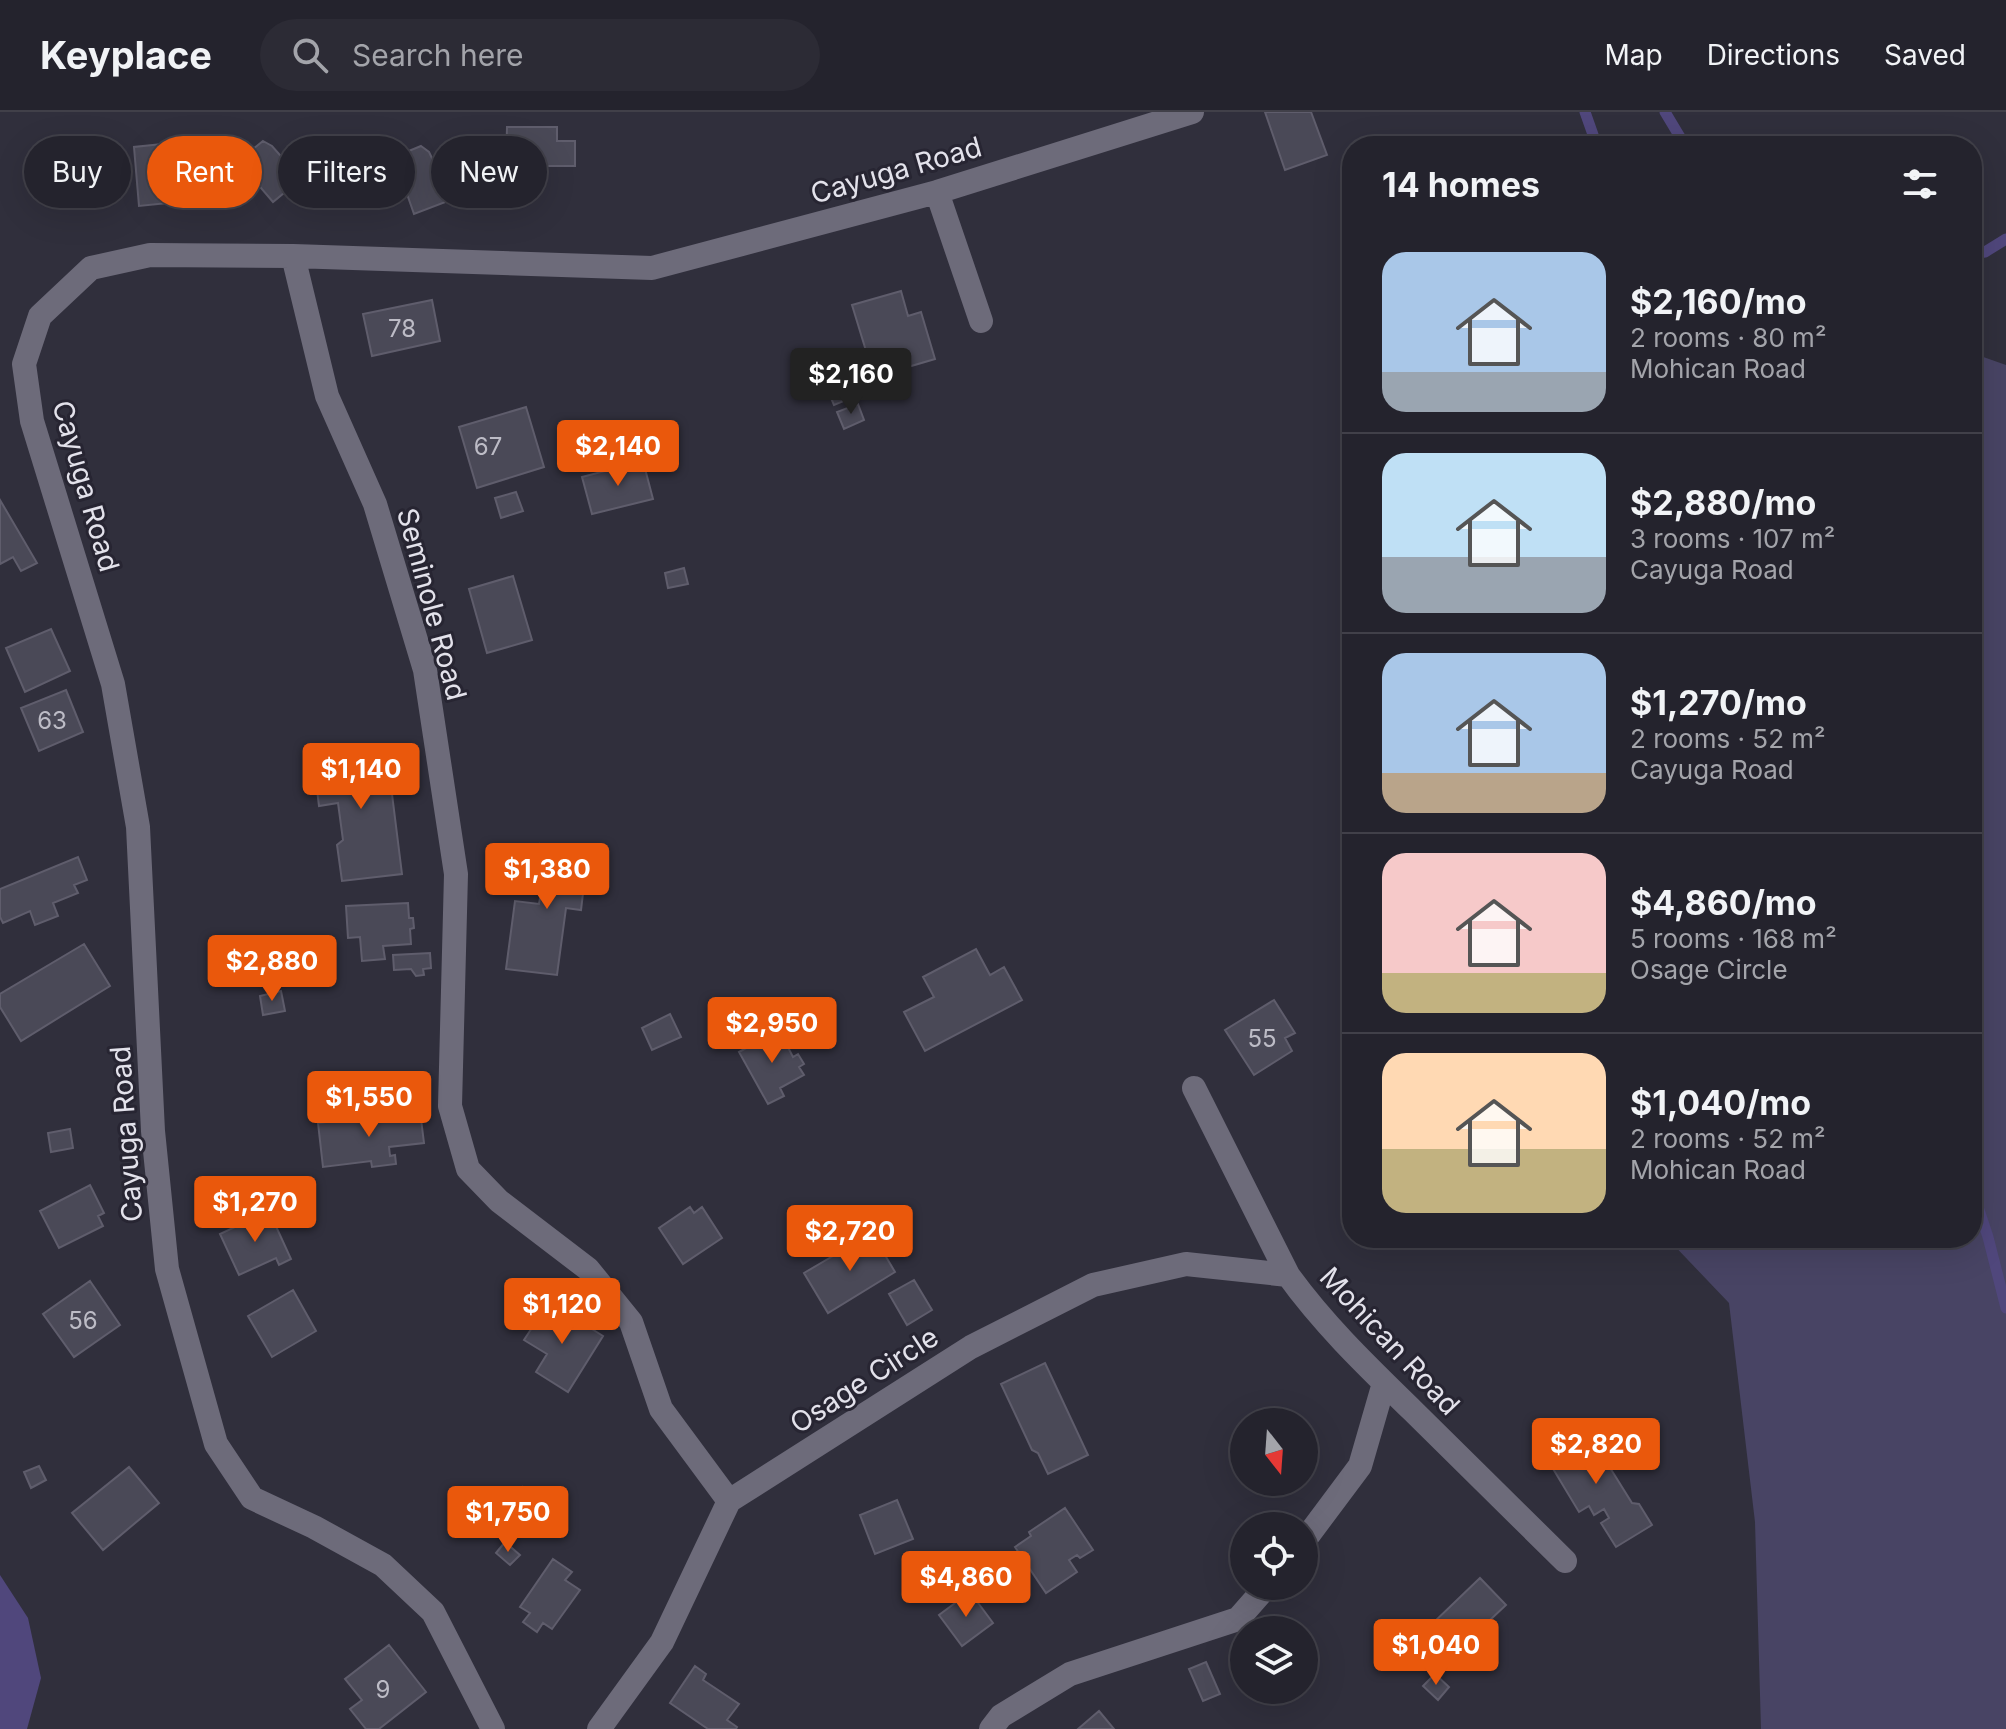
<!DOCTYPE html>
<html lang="en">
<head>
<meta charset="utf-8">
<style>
	:root { --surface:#24232d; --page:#2c2b35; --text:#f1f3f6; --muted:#a3a4aa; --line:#414049; --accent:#ea580c }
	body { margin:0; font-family:Inter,sans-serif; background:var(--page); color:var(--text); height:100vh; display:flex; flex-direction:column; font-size:30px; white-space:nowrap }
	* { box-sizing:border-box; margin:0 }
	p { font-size:26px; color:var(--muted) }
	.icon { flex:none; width:44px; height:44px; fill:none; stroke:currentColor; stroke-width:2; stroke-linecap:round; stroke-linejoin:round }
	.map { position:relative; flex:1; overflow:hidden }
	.sheet { position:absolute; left:1342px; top:24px; width:640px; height:1112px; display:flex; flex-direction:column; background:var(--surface); border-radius:32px; box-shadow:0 8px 32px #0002,0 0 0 2px var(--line) }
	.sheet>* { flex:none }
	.guide { position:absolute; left:24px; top:24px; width:760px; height:72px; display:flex; gap:16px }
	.needle { width:52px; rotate:163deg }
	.controls { position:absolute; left:1230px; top:1296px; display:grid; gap:16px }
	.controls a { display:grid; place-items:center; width:88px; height:88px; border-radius:50%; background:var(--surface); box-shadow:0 8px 32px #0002,0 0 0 2px var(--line); font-size:40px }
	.price { position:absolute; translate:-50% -68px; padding:0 18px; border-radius:8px; background:var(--accent); color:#fff; font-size:26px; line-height:52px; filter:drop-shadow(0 2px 4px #0008) }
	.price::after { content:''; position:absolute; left:50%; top:48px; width:24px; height:18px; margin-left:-12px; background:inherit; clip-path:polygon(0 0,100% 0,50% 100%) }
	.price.active { background:#222; color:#fff }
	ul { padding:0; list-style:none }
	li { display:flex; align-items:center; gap:24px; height:200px; padding:0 40px }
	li+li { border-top:2px solid var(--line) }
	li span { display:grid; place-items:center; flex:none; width:224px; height:160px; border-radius:24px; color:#555 }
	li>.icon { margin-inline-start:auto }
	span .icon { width:96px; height:96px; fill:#fffc; stroke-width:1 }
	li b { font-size:34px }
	h2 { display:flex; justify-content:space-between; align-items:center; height:96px; padding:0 40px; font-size:34px }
	.pill { padding:0 28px; border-radius:36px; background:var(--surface); box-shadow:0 8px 32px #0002,0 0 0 2px var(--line); font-size:28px; line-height:72px }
	.pill.active { background:var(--accent); color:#fff }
	header { display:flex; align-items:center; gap:48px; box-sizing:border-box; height:112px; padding:0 40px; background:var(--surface); border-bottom:2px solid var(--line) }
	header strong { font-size:38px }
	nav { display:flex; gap:44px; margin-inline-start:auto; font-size:28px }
	.search { width:560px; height:72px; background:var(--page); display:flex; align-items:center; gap:20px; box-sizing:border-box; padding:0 28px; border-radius:44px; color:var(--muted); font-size:30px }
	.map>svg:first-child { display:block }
</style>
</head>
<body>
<header>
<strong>Keyplace</strong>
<div class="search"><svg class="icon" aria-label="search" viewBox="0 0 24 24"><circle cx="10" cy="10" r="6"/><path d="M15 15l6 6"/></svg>Search here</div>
<nav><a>Map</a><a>Directions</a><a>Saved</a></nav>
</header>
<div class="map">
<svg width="2006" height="1617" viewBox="0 0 2006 1617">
	<rect width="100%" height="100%" fill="#302f3c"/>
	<path fill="#484464" d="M 1972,241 L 2006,253 L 2006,1617 L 1761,1617 L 1755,1410 L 1729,1191 L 1667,1126 L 1972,1126 Z"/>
	<path fill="#50477c" d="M 0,1463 L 28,1506 L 41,1566 L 27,1617 L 0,1617 Z"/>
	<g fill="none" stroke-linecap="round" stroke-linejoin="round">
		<path stroke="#50477c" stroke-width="11" d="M 1585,0 L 1597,34
			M 1665,0 L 1680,25 L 1690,34
			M 1972,142 L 1985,140 L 2006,127
			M 1972,1077 L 1988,1125 L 2006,1196"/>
	</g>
	<path fill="#4a4957" stroke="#5f5d6c" stroke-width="2" d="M 1265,0 L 1311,0 L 1327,43 L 1285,58 Z
		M 507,15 L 557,15 L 557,29 L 575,29 L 575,54 L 506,54 Z
		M 191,29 L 197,88 L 139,94 L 134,35 Z
		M 263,29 L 272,34 L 301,67 L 273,90 L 238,49 Z
		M 421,34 L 429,40 L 450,84 L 448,89 L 414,102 L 394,45 Z
		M 901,179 L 908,204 L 921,200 L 935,247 L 874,265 L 852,193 Z
		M 432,188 L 440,229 L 372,244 L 363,202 Z
		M 850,268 L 856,284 L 834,293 L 827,277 Z
		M 858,292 L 864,308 L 844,317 L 837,300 Z
		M 526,295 L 544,355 L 477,376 L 459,315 Z
		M 643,349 L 653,387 L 592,402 L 582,365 Z
		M 516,380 L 523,399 L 501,406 L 495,386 Z
		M 0,388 L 37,451 L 21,459 L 13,445 L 0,452 Z
		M 684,456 L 688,472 L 668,476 L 665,461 Z
		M 513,464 L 532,528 L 487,541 L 469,477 Z
		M 51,517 L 70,559 L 25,580 L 6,536 Z
		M 66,578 L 83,620 L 39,639 L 21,596 Z
		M 386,634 L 402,762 L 342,769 L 337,733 L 343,728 L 338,691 L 319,694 L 313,645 Z
		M 540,732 L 588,739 L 581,798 L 566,796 L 557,863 L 506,857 L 515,789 L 539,792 L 542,775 L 535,774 Z
		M 78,745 L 87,768 L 74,773 L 78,781 L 53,791 L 58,804 L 35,813 L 30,799 L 3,811 L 0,805 L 0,777 Z
		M 408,791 L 409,806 L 413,806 L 414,816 L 410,817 L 411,832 L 383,834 L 385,847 L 362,849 L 360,825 L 348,826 L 346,794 Z
		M 84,832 L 110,874 L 21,929 L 0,895 L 0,882 Z
		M 976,837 L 990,863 L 1004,855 L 1022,888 L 925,939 L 904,900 L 934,885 L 923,865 Z
		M 430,841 L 431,856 L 423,857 L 424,863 L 416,864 L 411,857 L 394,858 L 393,843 Z
		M 281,879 L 285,899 L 263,903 L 260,884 Z
		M 1274,888 L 1295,921 L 1285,926 L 1292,939 L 1254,963 L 1225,918 Z
		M 670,902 L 681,925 L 652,938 L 642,916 Z
		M 779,918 L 793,945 L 798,942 L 804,952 L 799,955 L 804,963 L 780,976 L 784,984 L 768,992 L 739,940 Z
		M 420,999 L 424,1031 L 389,1035 L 390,1044 L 395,1043 L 396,1052 L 372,1055 L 371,1049 L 323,1055 L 318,1011 Z
		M 70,1017 L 73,1036 L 51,1040 L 48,1021 Z
		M 90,1073 L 104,1101 L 98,1104 L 103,1114 L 59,1136 L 40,1099 Z
		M 690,1095 L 694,1101 L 702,1095 L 722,1126 L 683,1152 L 659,1116 Z
		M 269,1099 L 291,1147 L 279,1153 L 276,1146 L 239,1163 L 220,1122 Z
		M 872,1121 L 895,1160 L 828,1201 L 804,1161 Z
		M 914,1168 L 932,1198 L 907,1213 L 889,1182 Z
		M 90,1169 L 120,1213 L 74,1245 L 43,1202 Z
		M 293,1178 L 316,1219 L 272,1245 L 248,1204 Z
		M 549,1190 L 603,1224 L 568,1280 L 536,1260 L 547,1242 L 524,1228 Z
		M 1045,1251 L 1088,1343 L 1048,1362 L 1038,1341 L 1032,1338 L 1001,1272 Z
		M 1584,1314 L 1632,1391 L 1639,1392 L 1652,1413 L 1616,1435 L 1601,1411 L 1609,1406 L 1604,1397 L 1594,1403 L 1589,1394 L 1579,1400 L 1543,1340 Z
		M 39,1354 L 46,1368 L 31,1376 L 24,1360 Z
		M 129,1355 L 159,1391 L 103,1438 L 72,1401 Z
		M 523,1375 L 537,1385 L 523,1401 L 510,1393 Z
		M 897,1388 L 913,1427 L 875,1442 L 860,1403 Z
		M 1065,1396 L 1093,1438 L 1080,1446 L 1077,1443 L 1069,1448 L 1077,1460 L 1046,1481 L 1015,1435 L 1031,1424 L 1029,1420 Z
		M 505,1430 L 520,1443 L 510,1453 L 496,1441 Z
		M 553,1447 L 572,1460 L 565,1468 L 580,1478 L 552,1517 L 543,1511 L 537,1520 L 523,1510 L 530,1501 L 520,1495 Z
		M 1480,1466 L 1506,1493 L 1457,1539 L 1432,1512 Z
		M 970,1480 L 993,1511 L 962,1534 L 939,1503 Z
		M 389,1533 L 426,1580 L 379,1617 L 366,1617 L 350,1597 L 362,1588 L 345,1567 Z
		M 1206,1550 L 1220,1582 L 1203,1589 L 1189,1557 Z
		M 695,1554 L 706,1562 L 703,1568 L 739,1592 L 727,1608 L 737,1615 L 736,1617 L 708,1617 L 670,1591 Z
		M 1435,1562 L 1449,1575 L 1438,1588 L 1423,1574 Z
		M 1099,1599 L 1114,1617 L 1078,1617 Z"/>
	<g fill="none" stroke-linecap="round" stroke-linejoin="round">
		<path stroke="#6d6b7a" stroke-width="24" d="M 937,80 L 981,209
			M 293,144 L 327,284 L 375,392 L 425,558 L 456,762 L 450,994 L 468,1057 L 499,1089 L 588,1157 L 631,1210 L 661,1297 L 729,1389
			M 1194,976 L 1288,1163 C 1324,1213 1368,1255 1412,1298 C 1463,1348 1514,1399 1565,1449
			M 1304,1429 L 1360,1354 L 1384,1271
			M 493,1617 L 433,1500 L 383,1453 L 314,1415 L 252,1386 L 216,1332 L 167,1157 L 153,1019 L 138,715 L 113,572 L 32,309 L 24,252 L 40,204 L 91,156 L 150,143 L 293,144 L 652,156 L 937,80 L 1192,0
			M 599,1617 L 662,1530 L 729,1389 L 971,1235 L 1093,1173 L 1186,1152 L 1288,1163
			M 991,1617 L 1001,1604 L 1070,1562 L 1238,1507 L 1267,1474"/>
	</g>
	<g text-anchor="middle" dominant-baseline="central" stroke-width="6" stroke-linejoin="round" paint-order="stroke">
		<g font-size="24" fill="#bdbcc6">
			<text x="402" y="216">78</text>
			<text x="488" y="334">67</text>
			<text x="52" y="608">63</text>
			<text x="1262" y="926">55</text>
			<text x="83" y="1208">56</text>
			<text x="383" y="1577">9</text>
		</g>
		<g font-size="28" fill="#e3e2eb" stroke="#272532">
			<text transform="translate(896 58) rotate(-16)">Cayuga Road</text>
			<text transform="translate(86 374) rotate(74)">Cayuga Road</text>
			<text transform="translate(432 492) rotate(75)">Seminole Road</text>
			<text transform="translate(126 1022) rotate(-94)">Cayuga Road</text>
			<text transform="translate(1390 1229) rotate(47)">Mohican Road</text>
			<text transform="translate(864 1268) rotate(-33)">Osage Circle</text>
		</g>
	</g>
</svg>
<div class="controls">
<a><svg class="needle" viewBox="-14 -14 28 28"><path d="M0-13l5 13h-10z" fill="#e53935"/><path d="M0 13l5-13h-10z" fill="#a3a4aa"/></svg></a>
<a><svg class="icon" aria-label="locate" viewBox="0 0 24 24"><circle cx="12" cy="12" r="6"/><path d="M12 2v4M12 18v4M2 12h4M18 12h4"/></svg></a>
<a><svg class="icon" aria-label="layers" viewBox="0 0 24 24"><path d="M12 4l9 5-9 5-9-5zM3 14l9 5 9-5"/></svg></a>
</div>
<b class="price active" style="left:851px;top:304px">$2,160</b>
<b class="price" style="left:618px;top:376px">$2,140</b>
<b class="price" style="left:361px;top:699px">$1,140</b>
<b class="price" style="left:547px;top:799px">$1,380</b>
<b class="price" style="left:272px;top:891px">$2,880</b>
<b class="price" style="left:772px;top:953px">$2,950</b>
<b class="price" style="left:369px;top:1027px">$1,550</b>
<b class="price" style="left:255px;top:1132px">$1,270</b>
<b class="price" style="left:850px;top:1161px">$2,720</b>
<b class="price" style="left:562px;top:1234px">$1,120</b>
<b class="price" style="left:1596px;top:1374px">$2,820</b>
<b class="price" style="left:508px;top:1442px">$1,750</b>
<b class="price" style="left:966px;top:1507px">$4,860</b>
<b class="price" style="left:1436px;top:1575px">$1,040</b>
<div class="guide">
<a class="pill">Buy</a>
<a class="pill active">Rent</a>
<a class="pill">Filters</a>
<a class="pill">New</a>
</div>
<section class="sheet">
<h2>14 homes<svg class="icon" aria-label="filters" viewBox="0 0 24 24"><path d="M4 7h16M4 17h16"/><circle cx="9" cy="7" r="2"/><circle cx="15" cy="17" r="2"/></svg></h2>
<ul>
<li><span style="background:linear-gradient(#a9c7e8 75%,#9aa5b1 0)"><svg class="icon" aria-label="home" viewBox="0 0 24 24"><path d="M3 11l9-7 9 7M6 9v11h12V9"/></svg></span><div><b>$2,160/mo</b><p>2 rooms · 80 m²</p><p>Mohican Road</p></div></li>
<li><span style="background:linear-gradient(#bfe0f5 65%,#9aa5b1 0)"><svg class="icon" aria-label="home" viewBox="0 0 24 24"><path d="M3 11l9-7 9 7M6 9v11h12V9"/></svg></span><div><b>$2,880/mo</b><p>3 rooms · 107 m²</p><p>Cayuga Road</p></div></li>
<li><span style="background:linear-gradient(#a9c7e8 75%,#b9a48a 0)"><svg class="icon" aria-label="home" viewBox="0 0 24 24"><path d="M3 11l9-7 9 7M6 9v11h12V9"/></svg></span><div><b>$1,270/mo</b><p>2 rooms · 52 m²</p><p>Cayuga Road</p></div></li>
<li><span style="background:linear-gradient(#f6c9c9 75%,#c2b280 0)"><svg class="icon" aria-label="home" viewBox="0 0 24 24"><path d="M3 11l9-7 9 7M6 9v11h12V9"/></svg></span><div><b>$4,860/mo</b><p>5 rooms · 168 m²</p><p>Osage Circle</p></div></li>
<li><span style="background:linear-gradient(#ffd9b3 60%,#c2b280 0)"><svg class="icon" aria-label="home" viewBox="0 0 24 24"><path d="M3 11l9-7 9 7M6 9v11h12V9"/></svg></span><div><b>$1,040/mo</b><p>2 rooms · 52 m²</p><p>Mohican Road</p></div></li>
</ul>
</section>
</div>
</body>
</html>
